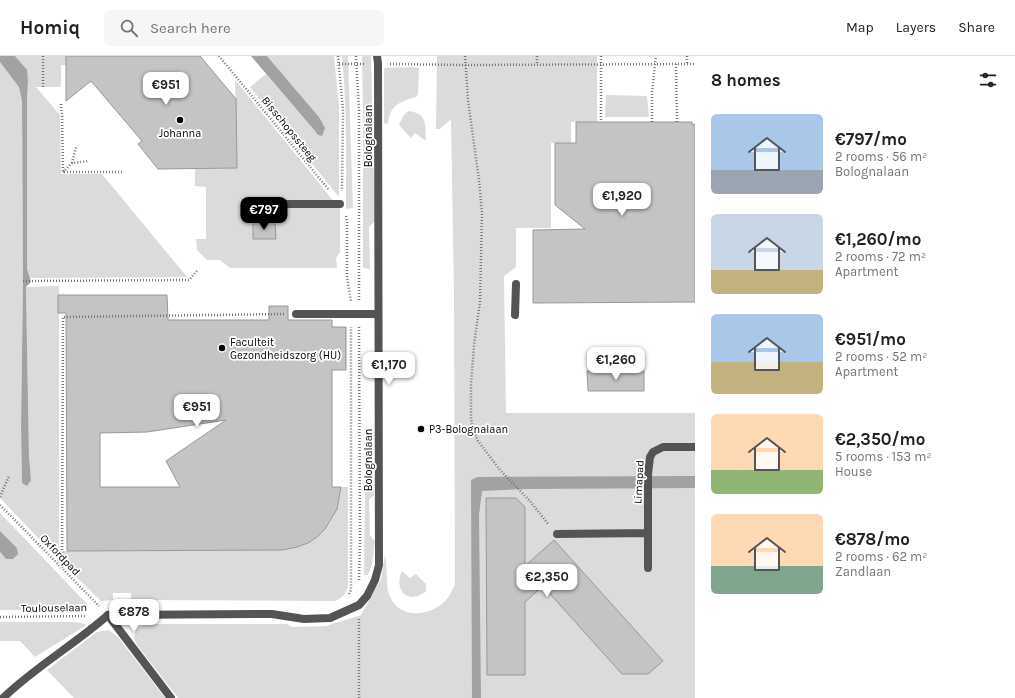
<!DOCTYPE html>
<html lang="en">
<head>
<meta charset="utf-8">
<style>
	:root { --surface:#fff; --page:#f6f6f6; --text:#202124; --muted:#757577; --line:#e0e0e0; --accent:#000 }
	body { margin:0; font-family:Karla,sans-serif; background:var(--page); color:var(--text); height:100vh; display:flex; flex-direction:column; font-size:15px; white-space:nowrap }
	* { box-sizing:border-box; margin:0 }
	p { font-size:13px; color:var(--muted) }
	.icon { flex:none; width:22px; height:22px; fill:none; stroke:currentColor; stroke-width:2; stroke-linecap:round; stroke-linejoin:round }
	.map { position:relative; flex:1; overflow:hidden }
	.drawer { display:flex; flex-direction:column; background:var(--surface); width:320px }
	.drawer>* { flex:none }
	.price { position:absolute; translate:-50% -34px; padding:0 9px; border-radius:8px; background:#fff; color:#222; font-size:13px; line-height:26px; filter:drop-shadow(0 1px 2px #0008) }
	.price::after { content:''; position:absolute; left:50%; top:24px; width:12px; height:9px; margin-left:-6px; background:inherit; clip-path:polygon(0 0,100% 0,50% 100%) }
	.price.selected { background:var(--accent); color:#fff }
	ul { padding:0; list-style:none }
	li { display:flex; align-items:center; gap:12px; height:100px; padding:0 16px }
	li span { display:grid; place-items:center; flex:none; width:112px; height:80px; border-radius:6px; color:#555 }
	li>.icon { margin-inline-start:auto }
	span .icon { width:48px; height:48px; fill:#fffc; stroke-width:1 }
	li b { font-size:17px }
	h2 { display:flex; justify-content:space-between; align-items:center; height:48px; padding:0 16px; font-size:17px }
	header { display:flex; align-items:center; gap:24px; box-sizing:border-box; height:56px; padding:0 20px; background:var(--surface); border-bottom:1px solid var(--line) }
	header strong { font-size:19px }
	nav { display:flex; gap:22px; margin-inline-start:auto; font-size:14px }
	.search { width:280px; height:36px; background:var(--page); display:flex; align-items:center; gap:10px; box-sizing:border-box; padding:0 14px; border-radius:6px; color:var(--muted); font-size:15px }
	main { display:flex; flex:1; min-height:0 }
	.map>svg:first-child { display:block }
</style>
</head>
<body>
<header>
<strong>Homiq</strong>
<div class="search"><svg class="icon" aria-label="search" viewBox="0 0 24 24"><circle cx="10" cy="10" r="6"/><path d="M15 15l6 6"/></svg>Search here</div>
<nav><a>Map</a><a>Layers</a><a>Share</a></nav>
</header>
<main>
<div class="map">
<svg width="695" height="642" viewBox="0 0 695 642">
	<rect width="100%" height="100%" fill="#fff"/>
	<path fill="#dbdbdb" d="M 15,0 L 66,0 L 66,9 L 61,9 L 61,31 L 36,31 L 60,59 L 61,118 L 102,118 L 187,221 L 29,222 L 27,213 L 27,45 L 28,25 Z
		M 267,0 L 334,0 L 339,51 L 339,141 L 250,31 L 266,18 L 318,79 L 322,80 L 319,61 Z
		M 342,0 L 348,0 L 348,2 L 353,152 L 346,153 C 346,102 347,51 342,0 Z
		M 363,0 L 370,0 L 371,1 L 375,165 L 369,171 L 370,213 L 363,212 L 363,56 L 362,2 Z
		M 437,0 L 597,0 L 597,66 L 571,66 L 571,87 L 551,87 L 551,172 L 516,172 L 516,211 L 504,220 L 506,357 L 695,357 L 695,642 L 178,642 L 137,589 L 134,582 L 136,574 L 145,568 L 287,568 L 292,571 L 326,570 L 361,559 L 381,523 L 385,499 C 388,511 385,530 390,541 C 400,563 428,560 443,547 C 448,543 452,535 455,529 L 454,239 L 451,63 L 440,73 L 436,73 Z
		M 0,6 L 20,31 L 22,45 L 23,225 L 21,370 L 22,426 L 31,424 L 29,400 L 26,231 L 59,230 L 59,495 L 279,494 C 318,490 336,469 341,431 L 348,431 L 348,531 C 345,539 342,542 335,545 L 131,544 L 131,537 L 113,537 L 113,544 L 101,545 L 59,504 L 0,442 Z
		M 411,11 L 419,12 L 418,38 L 416,41 C 399,46 390,49 388,68 L 384,67 L 384,12 Z
		M 235,24 L 340,153 L 340,196 L 336,202 L 337,212 L 230,212 L 220,204 L 207,204 L 197,194 L 196,183 L 206,183 L 206,131 L 195,130 L 195,113 L 237,112 Z
		M 606,39 L 647,40 L 649,61 L 605,61 Z
		M 408,55 C 428,57 425,69 426,85 L 415,77 L 411,82 L 399,69 L 403,60 Z
		M 365,432 L 374,432 L 374,439 L 369,444 L 370,479 L 375,485 L 372,508 L 368,519 L 364,519 Z
		M 0,457 L 88,549 L 87,552 L 82,554 L 0,554 L 0,496 L 6,503 L 18,495 L 17,492 L 0,475 Z
		M 402,515 L 410,522 L 416,518 L 426,528 L 426,535 C 408,550 393,534 402,515 Z
		M 0,566 L 74,566 L 86,568 L 85,570 L 35,601 L 20,585 L 0,585 Z
		M 109,574 L 118,581 L 165,642 L 74,642 L 47,614 L 97,576 Z"/>
	<path fill="#a2a2a2" d="M 0,0 L 15,0 L 27,14 L 28,25 L 27,45 L 27,213 L 31,226 L 26,231 L 29,400 L 31,424 L 27,430 L 22,427 L 21,370 L 23,225 L 22,45 L 19,31 L 0,6 Z
		M 251,0 L 267,0 L 319,61 L 325,72 L 322,80 L 318,79 L 314,74 Z
		M 695,420 L 695,432 L 525,433 L 482,435 L 479,459 L 481,642 L 472,642 L 471,424 L 477,421 Z
		M 0,475 L 17,492 L 18,498 L 13,503 L 6,503 L 0,496 Z"/>
	<path fill="#c4c4c4" stroke="#989898" fill-rule="evenodd" d="M 66,0 L 200,0 L 236,43 L 237,112 L 158,113 L 138,88 L 142,85 L 91,25 L 66,45 Z
		M 576,66 L 692,66 L 692,69 L 695,68 L 695,246 L 533,247 L 533,174 L 585,173 L 555,149 L 555,87 L 576,87 Z
		M 253,166 L 275,166 L 276,183 L 253,183 Z
		M 58,239 L 167,239 L 168,264 L 269,264 L 269,250 L 288,250 L 288,264 L 332,264 L 332,271 L 346,271 L 346,314 L 332,314 L 332,431 L 341,431 L 337,453 L 325,473 L 317,481 L 308,487 L 297,491 L 282,494 L 67,495 L 66,257 L 58,257 ZM 226,364 L 166,405 L 180,431 L 100,431 L 100,377 L 147,376 Z
		M 587,315 L 644,315 L 644,335 L 588,335 Z
		M 486,442 L 516,442 L 525,451 L 525,510 L 554,484 L 663,605 L 648,618 L 622,618 L 543,530 L 525,546 L 525,619 L 487,619 Z"/>
	<g fill="none" stroke-linecap="round" stroke-linejoin="round">
		<path stroke="#767676" stroke-width="2.5" stroke-dasharray="1 2" stroke-linecap="butt" d="M 43,0 L 43,31
			M 219,0 L 329,134
			M 338,0 L 343,53 L 342,135
			M 356,0 L 359,54 L 359,246
			M 465,0 L 468,44 L 479,124 L 482,157 L 480,246 L 474,289 L 471,328 L 471,363 L 473,374 L 478,385 L 500,414 L 530,445 L 549,469
			M 537,0 L 537,7
			M 601,0 L 601,66
			M 687,0 L 687,8
			M 339,8 L 365,8
			M 390,8 L 465,9 L 695,8
			M 676,8 L 677,66
			M 61,48 L 62,60 L 63,116 L 123,116
			M 652,66 L 652,36 L 656,0
			M 72,107 L 76,91
			M 63,116 L 72,107 L 89,105
			M 346,160 L 347,165 L 347,221 L 351,246
			M 23,225 L 189,224 L 197,215
			M 359,271 L 360,486 L 359,524
			M 0,441 L 9,420
			M 0,449 L 99,550
			M 62,512 L 63,261 L 284,258
			M 349,538 L 351,534 L 351,271
			M 0,561 L 85,560
			M 359,563 L 359,642"/>
		<path stroke="#545454" stroke-width="8" d="M 273,156 L 273,148 L 340,148
			M 296,258 L 378,258
			M 515,259 L 516,228
			M 557,478 L 648,477 L 648,418 L 650,401 L 653,396 L 663,391 L 695,391
			M 648,512 L 648,477
			M 3,642 C 35,611 74,589 108,559"/>
		<path stroke="#545454" stroke-width="8" d="M 108,559 L 272,558 L 304,563 L 330,562 L 359,549 L 367,540 L 375,524 L 379,509 L 378,7 L 377,0
			M 108,559 L 171,642"/>
	</g>
	<g fill="#000" stroke="#fff" stroke-width="1.5">
		<circle cx="180" cy="64" r="4"/>
		<circle cx="222" cy="292" r="4"/>
		<circle cx="421" cy="373" r="4"/>
	</g>
	<g text-anchor="middle" dominant-baseline="central" stroke-width="3.5" stroke-linejoin="round" paint-order="stroke">
		<g font-size="11" fill="#000" stroke="#fff">
			<text transform="translate(289 73) rotate(51)">Bisschopssteeg</text>
			<text transform="translate(368 80) rotate(-90)">Bolognalaan</text>
			<text transform="translate(368 404) rotate(-90)">Bolognalaan</text>
			<text transform="translate(639 426) rotate(-87)">Limapad</text>
			<text transform="translate(60 499) rotate(46)">Oxfordpad</text>
			<text transform="translate(54 552) rotate(-1)">Toulouselaan</text>
		</g>
		<g font-size="11" fill="#000" stroke="#fff" text-anchor="start">
			<text x="180" y="77" text-anchor="middle">Johanna</text>
			<text x="230" y="286">Faculteit<tspan x="230" dy="13">Gezondheidszorg (HU)</tspan></text>
			<text x="429" y="373">P3-Bolognalaan</text>
		</g>
	</g>
</svg>
<b class="price" style="left:166px;top:50px">€951</b>
<b class="price" style="left:622px;top:161px">€1,920</b>
<b class="price selected" style="left:264px;top:175px">€797</b>
<b class="price" style="left:616px;top:325px">€1,260</b>
<b class="price" style="left:389px;top:330px">€1,170</b>
<b class="price" style="left:197px;top:372px">€951</b>
<b class="price" style="left:547px;top:542px">€2,350</b>
<b class="price" style="left:134px;top:577px">€878</b>
</div>
<section class="drawer">
<h2>8 homes<svg class="icon" aria-label="filters" viewBox="0 0 24 24"><path d="M4 7h16M4 17h16"/><circle cx="9" cy="7" r="2"/><circle cx="15" cy="17" r="2"/></svg></h2>
<ul>
<li><span style="background:linear-gradient(#a9c7e8 70%,#9aa5b1 0)"><svg class="icon" aria-label="home" viewBox="0 0 24 24"><path d="M3 11l9-7 9 7M6 9v11h12V9"/></svg></span><div><b>€797/mo</b><p>2 rooms · 56 m²</p><p>Bolognalaan</p></div></li>
<li><span style="background:linear-gradient(#c9d6e8 70%,#c2b280 0)"><svg class="icon" aria-label="home" viewBox="0 0 24 24"><path d="M3 11l9-7 9 7M6 9v11h12V9"/></svg></span><div><b>€1,260/mo</b><p>2 rooms · 72 m²</p><p>Apartment</p></div></li>
<li><span style="background:linear-gradient(#a9c7e8 60%,#c2b280 0)"><svg class="icon" aria-label="home" viewBox="0 0 24 24"><path d="M3 11l9-7 9 7M6 9v11h12V9"/></svg></span><div><b>€951/mo</b><p>2 rooms · 52 m²</p><p>Apartment</p></div></li>
<li><span style="background:linear-gradient(#ffd9b3 70%,#8fb573 0)"><svg class="icon" aria-label="home" viewBox="0 0 24 24"><path d="M3 11l9-7 9 7M6 9v11h12V9"/></svg></span><div><b>€2,350/mo</b><p>5 rooms · 153 m²</p><p>House</p></div></li>
<li><span style="background:linear-gradient(#ffd9b3 65%,#7fa58c 0)"><svg class="icon" aria-label="home" viewBox="0 0 24 24"><path d="M3 11l9-7 9 7M6 9v11h12V9"/></svg></span><div><b>€878/mo</b><p>2 rooms · 62 m²</p><p>Zandlaan</p></div></li>
</ul>
</section>
</main>
</body>
</html>
